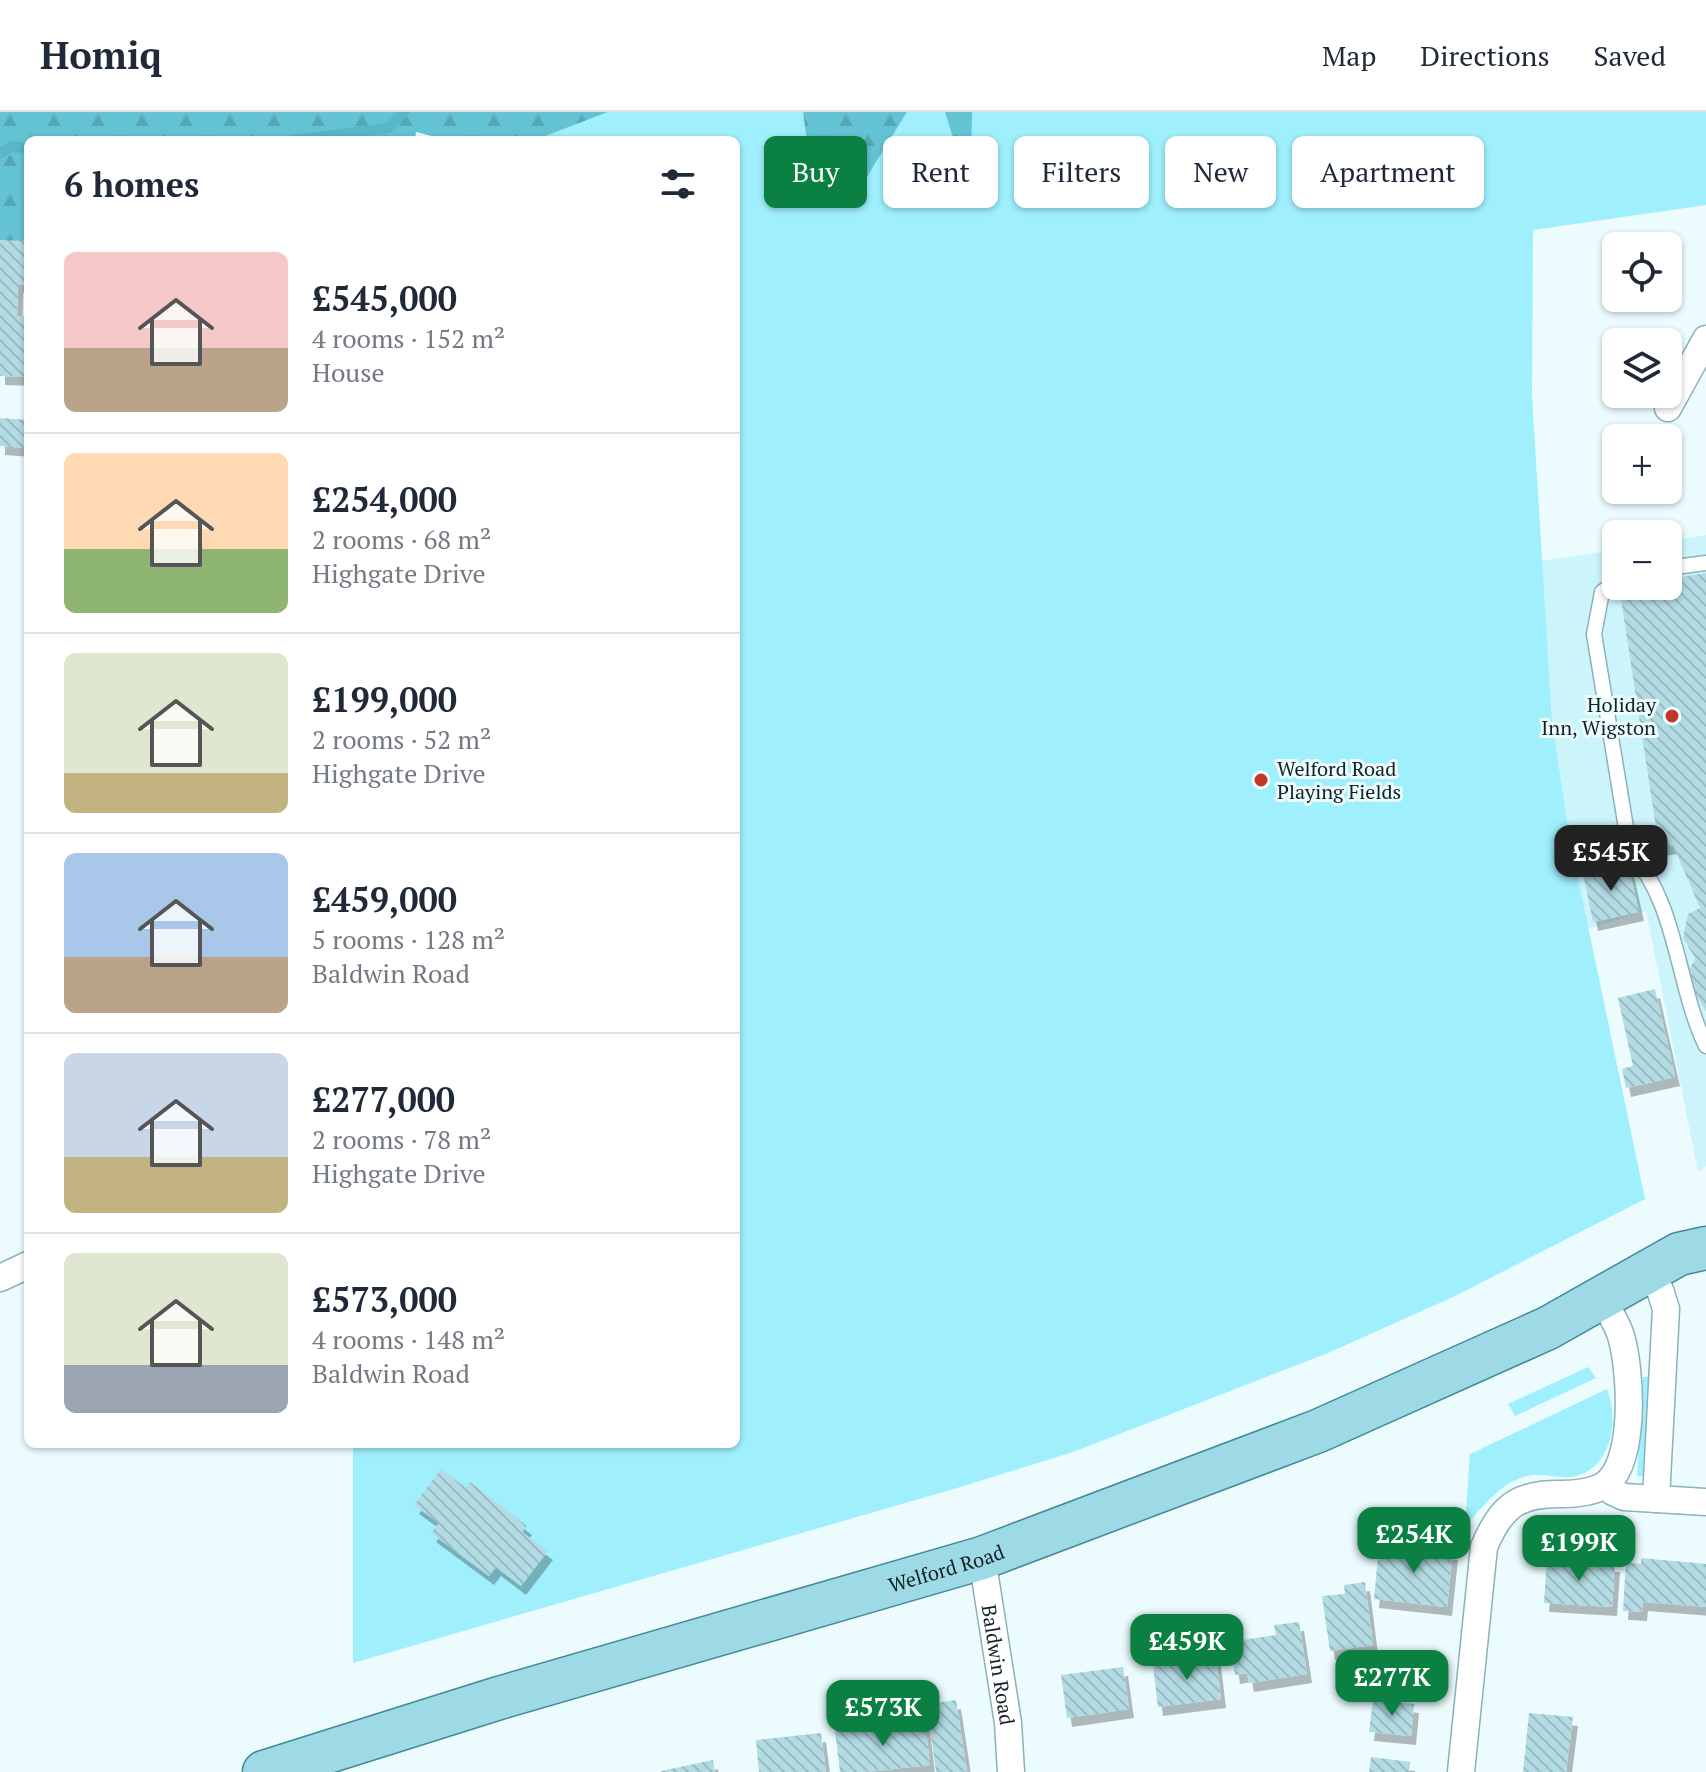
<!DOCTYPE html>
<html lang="en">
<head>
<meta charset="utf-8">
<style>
	:root { --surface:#fff; --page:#f2f2f3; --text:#1f2937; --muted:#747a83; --line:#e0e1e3; --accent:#0b8043 }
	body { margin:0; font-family:"PT Serif",serif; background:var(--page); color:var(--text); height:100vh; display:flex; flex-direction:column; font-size:30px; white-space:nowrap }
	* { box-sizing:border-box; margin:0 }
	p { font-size:26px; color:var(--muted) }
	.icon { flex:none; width:44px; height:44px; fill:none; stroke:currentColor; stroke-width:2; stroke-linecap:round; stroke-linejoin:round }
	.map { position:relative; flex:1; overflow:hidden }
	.drawer { position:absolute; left:24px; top:24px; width:716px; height:1312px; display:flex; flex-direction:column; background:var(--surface); border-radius:12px; box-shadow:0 2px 6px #0004 }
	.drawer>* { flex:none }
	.guide { position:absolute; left:764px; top:24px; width:760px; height:72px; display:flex; gap:16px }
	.fabs { position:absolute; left:1602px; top:120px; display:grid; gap:16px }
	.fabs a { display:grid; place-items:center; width:80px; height:80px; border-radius:12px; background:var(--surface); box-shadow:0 2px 6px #0004; font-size:40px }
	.price { position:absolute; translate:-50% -68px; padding:0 18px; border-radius:16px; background:var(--accent); color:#fff; font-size:26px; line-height:52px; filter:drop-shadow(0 2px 4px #0008) }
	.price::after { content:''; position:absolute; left:50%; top:48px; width:24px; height:18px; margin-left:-12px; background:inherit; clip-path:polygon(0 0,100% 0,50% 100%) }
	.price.active { background:#222; color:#fff }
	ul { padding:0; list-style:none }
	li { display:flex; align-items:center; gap:24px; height:200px; padding:0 40px }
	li+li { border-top:2px solid var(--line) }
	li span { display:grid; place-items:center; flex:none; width:224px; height:160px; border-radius:12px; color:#555 }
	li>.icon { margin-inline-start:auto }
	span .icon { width:96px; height:96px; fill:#fffc; stroke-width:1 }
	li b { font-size:34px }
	h2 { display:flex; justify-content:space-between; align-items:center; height:96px; padding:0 40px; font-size:34px }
	.tag { padding:0 28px; border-radius:12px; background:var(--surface); box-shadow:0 2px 6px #0004; font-size:28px; line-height:72px }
	.tag.active { background:var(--accent); color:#fff }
	header { display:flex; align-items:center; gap:48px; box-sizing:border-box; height:112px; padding:0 40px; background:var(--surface); border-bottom:2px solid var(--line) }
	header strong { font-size:38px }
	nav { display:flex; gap:44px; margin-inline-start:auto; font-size:28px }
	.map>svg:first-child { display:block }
</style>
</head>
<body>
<header>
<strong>Homiq</strong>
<nav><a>Map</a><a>Directions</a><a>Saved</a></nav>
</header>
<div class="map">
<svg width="1706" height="1660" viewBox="0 0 1706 1660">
	<defs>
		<pattern id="forest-firs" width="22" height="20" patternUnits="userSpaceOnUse" patternTransform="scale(2)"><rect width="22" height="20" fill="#64c3d3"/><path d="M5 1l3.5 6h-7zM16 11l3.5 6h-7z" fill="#56a7b5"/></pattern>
		<pattern id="building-back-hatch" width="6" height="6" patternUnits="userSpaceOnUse" patternTransform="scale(2)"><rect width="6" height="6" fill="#b3dbe3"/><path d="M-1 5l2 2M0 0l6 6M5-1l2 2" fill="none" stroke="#99bcc3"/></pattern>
		<filter id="shadow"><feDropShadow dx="5" dy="9" stdDeviation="0" flood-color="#0004"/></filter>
	</defs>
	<rect width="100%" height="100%" fill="#ebfbfe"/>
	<path fill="#cbf4fb" d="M 1706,423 L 1706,1054 L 1698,1060 L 1646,799 L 1587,817 L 1570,728 L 1552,609 L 1542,449 L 1616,438 L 1616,474 L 1668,474 L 1668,429 Z"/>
	<path fill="#9feffd" d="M 608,0 L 803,0 L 806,23 L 860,76 L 907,0 L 945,0 L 952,23 L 966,0 L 1706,0 L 1706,93 L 1533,118 L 1532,284 L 1552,609 L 1570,728 L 1645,1087 L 1453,1185 L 1328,1241 L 1073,1340 L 957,1376 L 353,1551 L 353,1332 L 736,1332 L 736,28 L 535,28 Z
		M 1588,1255 L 1596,1266 L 1515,1304 L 1508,1292 Z
		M 1648,1258 L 1655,1258 L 1647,1364 L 1637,1364 L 1643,1265 L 1648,1265 Z
		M 1607,1277 C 1620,1309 1611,1360 1570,1365 C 1556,1366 1540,1361 1527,1364 C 1501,1370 1483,1395 1465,1414 L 1470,1342 Z"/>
	<path fill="url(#forest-firs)" d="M 0,0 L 608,0 L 535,28 L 448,28 L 416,20 L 415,28 L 28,28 L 28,137 L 0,141 Z
		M 803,0 L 907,0 L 860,76 L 806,23 Z
		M 945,0 L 972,0 L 971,50 L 952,23 Z"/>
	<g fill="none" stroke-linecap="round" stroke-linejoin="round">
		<path stroke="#57b6c7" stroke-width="10" d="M 292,28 L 388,16 L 404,0
			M 0,41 L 13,34 L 28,37"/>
	</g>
	<path fill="url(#building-back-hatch)" filter="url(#shadow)" d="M 0,128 L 28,129 L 28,173 L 18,172 L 17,204 L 28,205 L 28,265 L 0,264 Z
		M 0,306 L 28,308 L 28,336 L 0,334 Z
		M 1706,461 L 1706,899 L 1686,864 L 1696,845 L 1683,826 L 1688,802 L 1700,796 L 1673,733 L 1659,735 L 1619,474 L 1668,474 L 1668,467 Z
		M 1628,751 L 1639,800 L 1593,810 L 1583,761 Z
		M 1655,877 L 1675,965 L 1626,976 L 1622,957 L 1633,954 L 1618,886 Z
		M 441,1357 L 466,1376 L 470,1370 L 527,1414 L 522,1420 L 548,1439 L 521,1474 L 496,1455 L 489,1464 L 431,1421 L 439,1411 L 414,1393 Z
		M 1402,1433 L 1453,1439 L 1447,1495 L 1374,1487 L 1379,1434 L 1401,1437 Z
		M 1547,1446 L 1615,1451 L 1612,1495 L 1544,1491 Z
		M 1641,1446 L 1706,1452 L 1706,1495 L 1643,1490 L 1642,1500 L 1623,1499 L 1626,1450 L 1641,1452 Z
		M 1365,1470 L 1373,1533 L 1330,1539 L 1322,1484 L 1345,1482 L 1344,1473 Z
		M 1299,1510 L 1307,1562 L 1249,1571 L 1247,1561 L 1235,1563 L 1231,1534 L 1243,1533 L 1243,1528 L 1276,1523 L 1274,1513 Z
		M 1216,1545 L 1221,1587 L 1158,1595 L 1153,1552 Z
		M 1123,1555 L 1129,1597 L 1067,1606 L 1061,1563 Z
		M 956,1588 L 967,1660 L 936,1660 L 927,1596 L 929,1592 Z
		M 1373,1588 L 1414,1592 L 1411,1624 L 1369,1620 Z
		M 1529,1601 L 1573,1605 L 1566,1660 L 1523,1660 Z
		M 925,1609 L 930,1653 L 865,1660 L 840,1660 L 835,1619 Z
		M 821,1621 L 826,1660 L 759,1660 L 756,1628 Z
		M 1371,1645 L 1410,1650 L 1409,1660 L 1369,1660 Z
		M 713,1648 L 715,1660 L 661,1660 L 661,1659 Z"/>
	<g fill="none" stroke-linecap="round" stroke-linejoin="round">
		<defs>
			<path id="lane" d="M 1668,456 L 1706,451
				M 1616,470 L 1602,480 L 1594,522 L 1630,740 C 1678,792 1676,872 1706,934"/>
			<g id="street">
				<path d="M 1668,296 L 1706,227"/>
				<path d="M 1649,1159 L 1660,1178 L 1666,1197 L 1656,1387"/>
				<path d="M 0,1166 L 28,1153"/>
				<path d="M 1606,1372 L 1613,1380 L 1624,1385 L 1706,1390"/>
				<path id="s1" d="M 982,1446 L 1008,1611 L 1011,1660"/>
				<path d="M 1461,1660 L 1484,1435 C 1500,1396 1517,1381 1561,1382 C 1575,1382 1590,1381 1603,1374 C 1637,1354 1631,1258 1621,1224 C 1617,1211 1608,1198 1602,1186"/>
			</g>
			<g id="primary">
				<path id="s2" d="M 264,1660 L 499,1586 L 982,1446 L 1318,1319 L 1548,1216 L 1679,1142 L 1706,1136"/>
			</g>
		</defs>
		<use href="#lane" stroke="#8bb2ba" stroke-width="17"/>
		<use href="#street" stroke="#8bb2ba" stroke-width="29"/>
		<use href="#primary" stroke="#418996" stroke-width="45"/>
		<use href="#lane" stroke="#fff" stroke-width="14"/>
		<use href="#street" stroke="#fff" stroke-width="26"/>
		<use href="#primary" stroke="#9ddae5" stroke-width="42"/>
	</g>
	<g fill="#c33727" stroke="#ebfbfe" stroke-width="3">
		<circle cx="1672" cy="604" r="8"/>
		<circle cx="1261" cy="668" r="8"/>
	</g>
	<g text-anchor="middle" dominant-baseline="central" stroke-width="6" stroke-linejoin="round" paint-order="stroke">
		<g font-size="20" fill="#122124" stroke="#ebfbfe" text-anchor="end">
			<text x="1656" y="592">Holiday<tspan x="1656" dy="23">Inn, Wigston</tspan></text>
			<text x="1277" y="656" text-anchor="start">Welford Road<tspan x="1277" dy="23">Playing Fields</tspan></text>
		</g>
		<g font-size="20" fill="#122124" stroke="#ebfbfe">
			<text stroke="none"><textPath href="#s2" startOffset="712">Welford Road</textPath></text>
			<text stroke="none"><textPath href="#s1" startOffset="108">Baldwin Road</textPath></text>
		</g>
	</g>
</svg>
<div class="fabs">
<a><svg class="icon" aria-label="locate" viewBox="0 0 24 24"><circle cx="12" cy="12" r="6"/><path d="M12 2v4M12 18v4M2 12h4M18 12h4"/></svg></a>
<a><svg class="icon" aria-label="layers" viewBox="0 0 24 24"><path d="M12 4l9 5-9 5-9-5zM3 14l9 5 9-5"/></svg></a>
<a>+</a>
<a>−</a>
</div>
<b class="price active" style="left:1611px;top:781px">£545K</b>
<b class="price" style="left:1414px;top:1463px">£254K</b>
<b class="price" style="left:1579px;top:1471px">£199K</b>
<b class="price" style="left:1187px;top:1570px">£459K</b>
<b class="price" style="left:1392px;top:1606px">£277K</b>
<b class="price" style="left:883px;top:1636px">£573K</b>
<div class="guide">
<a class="tag active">Buy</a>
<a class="tag">Rent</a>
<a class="tag">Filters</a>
<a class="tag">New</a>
<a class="tag">Apartment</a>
</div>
<section class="drawer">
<h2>6 homes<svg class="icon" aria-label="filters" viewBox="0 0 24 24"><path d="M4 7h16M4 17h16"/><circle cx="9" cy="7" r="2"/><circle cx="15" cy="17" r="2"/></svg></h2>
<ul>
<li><span style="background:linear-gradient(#f6c9c9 60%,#b9a48a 0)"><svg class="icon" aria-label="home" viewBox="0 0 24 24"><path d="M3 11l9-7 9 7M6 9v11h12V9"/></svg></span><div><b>£545,000</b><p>4 rooms · 152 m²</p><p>House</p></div></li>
<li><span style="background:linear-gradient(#ffd9b3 60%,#8fb573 0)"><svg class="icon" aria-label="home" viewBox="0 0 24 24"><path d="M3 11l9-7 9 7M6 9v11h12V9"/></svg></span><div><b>£254,000</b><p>2 rooms · 68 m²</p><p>Highgate Drive</p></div></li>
<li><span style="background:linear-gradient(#dfe7d0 75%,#c2b280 0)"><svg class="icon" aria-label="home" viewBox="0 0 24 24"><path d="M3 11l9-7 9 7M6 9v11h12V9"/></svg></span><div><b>£199,000</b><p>2 rooms · 52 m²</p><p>Highgate Drive</p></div></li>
<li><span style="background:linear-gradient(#a9c7e8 65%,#b9a48a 0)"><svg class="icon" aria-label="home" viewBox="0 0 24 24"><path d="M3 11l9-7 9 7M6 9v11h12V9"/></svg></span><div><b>£459,000</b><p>5 rooms · 128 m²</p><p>Baldwin Road</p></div></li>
<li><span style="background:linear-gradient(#c9d6e8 65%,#c2b280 0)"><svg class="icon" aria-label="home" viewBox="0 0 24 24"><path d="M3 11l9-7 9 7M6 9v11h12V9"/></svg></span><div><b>£277,000</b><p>2 rooms · 78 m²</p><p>Highgate Drive</p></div></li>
<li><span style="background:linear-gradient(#dfe7d0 70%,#9aa5b1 0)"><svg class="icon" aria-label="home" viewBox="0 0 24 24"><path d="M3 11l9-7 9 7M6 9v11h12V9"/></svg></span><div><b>£573,000</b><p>4 rooms · 148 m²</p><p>Baldwin Road</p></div></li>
</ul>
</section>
</div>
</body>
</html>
